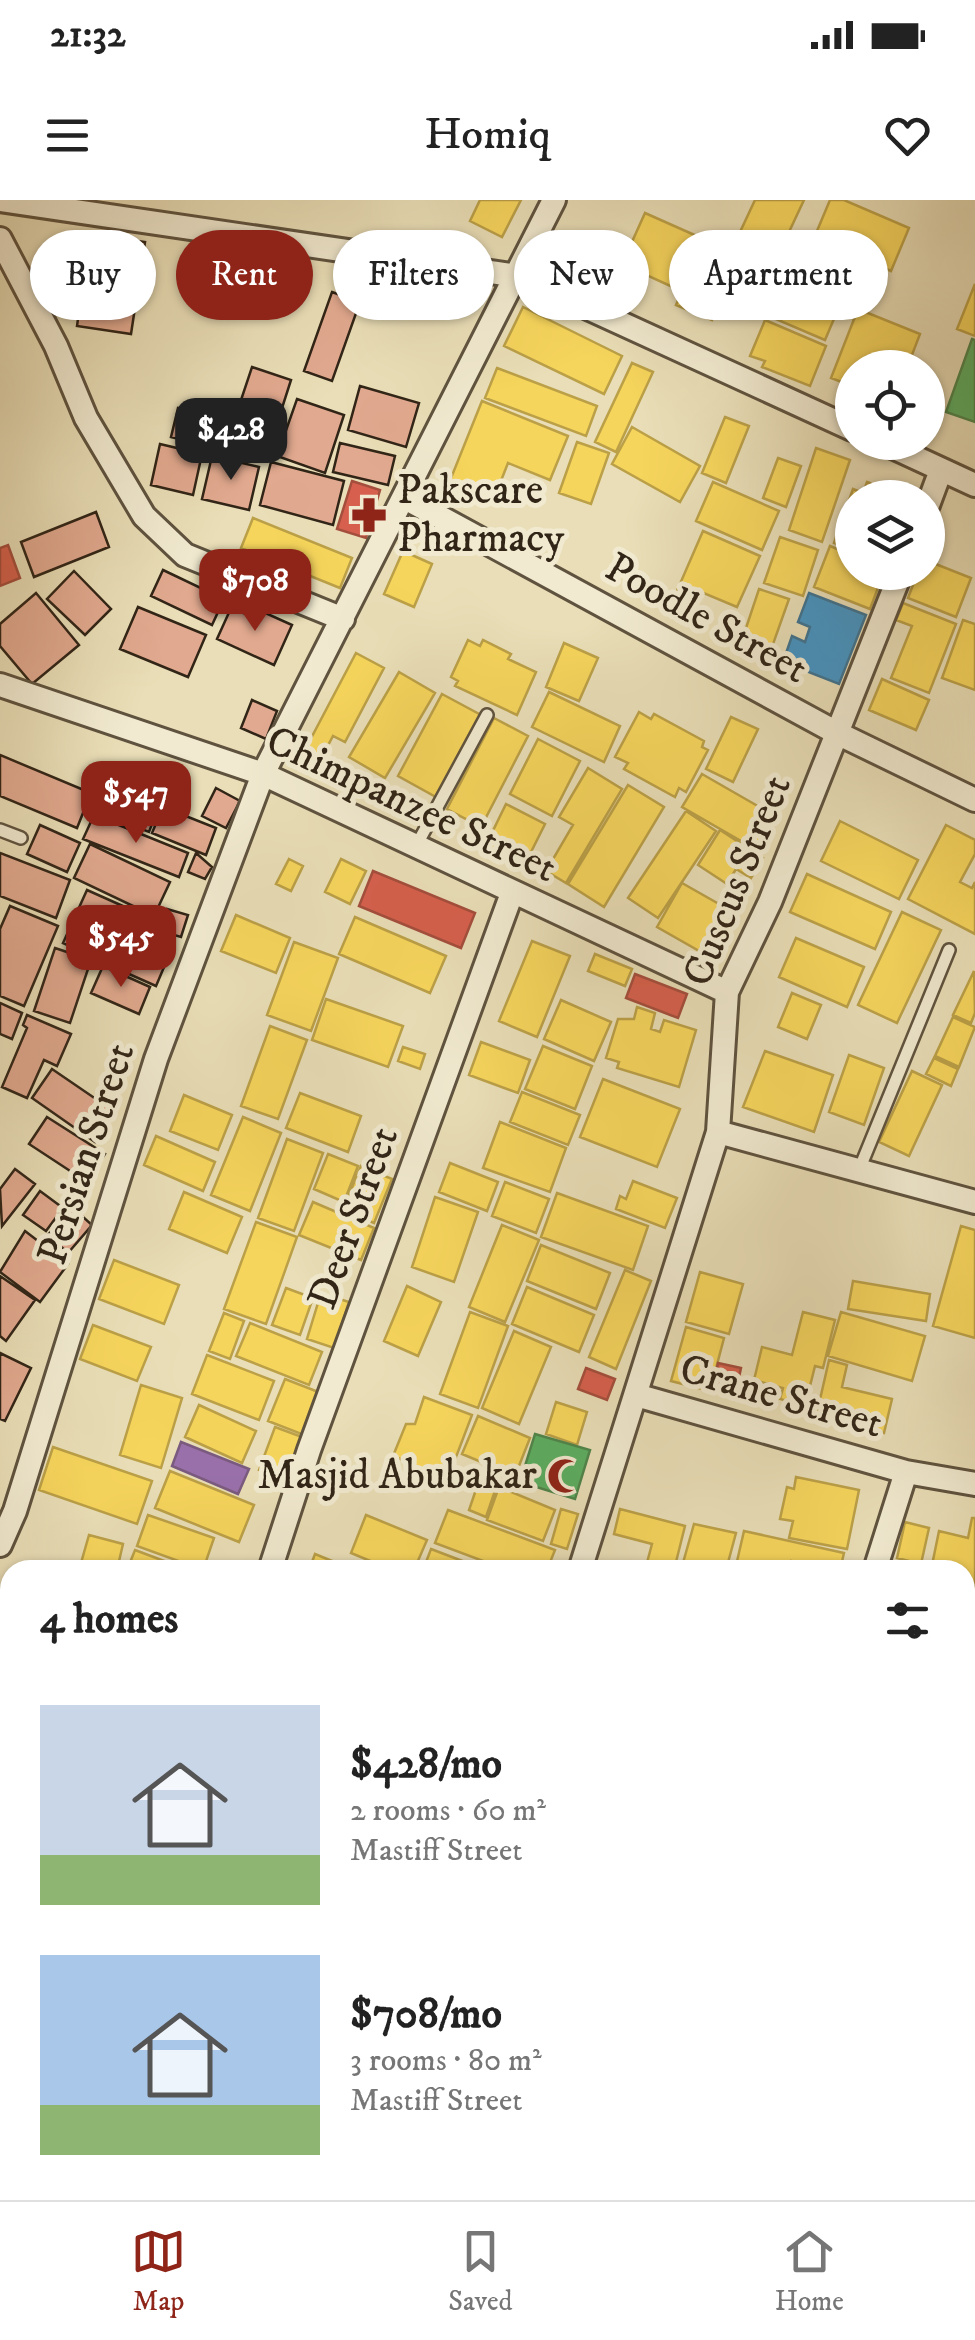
<!DOCTYPE html>
<html lang="en">
<head>
<meta charset="utf-8">
<style>
	:root { --surface:#fff; --page:#f6f6f6; --text:#222; --muted:#767676; --line:#e0e0e0; --accent:#8f2418 }
	body { margin:0; font-family:"IM FELL DW Pica",serif; background:var(--page); color:var(--text); height:100vh; display:flex; flex-direction:column; font-size:38px; white-space:nowrap }
	* { box-sizing:border-box; margin:0 }
	p { font-size:32px; color:var(--muted) }
	.icon { flex:none; width:55px; height:55px; fill:none; stroke:currentColor; stroke-width:2; stroke-linecap:round; stroke-linejoin:round }
	.map { position:relative; flex:1; overflow:hidden }
	.panel { position:absolute; left:0px; top:1360px; width:975px; height:640px; display:flex; flex-direction:column; background:var(--surface); border-radius:30px 30px 0 0; box-shadow:0 2px 8px #0004 }
	.panel>* { flex:none }
	.hud { position:absolute; left:30px; top:30px; width:915px; height:90px; display:flex; gap:20px }
	.controls { position:absolute; left:835px; top:150px; display:grid; gap:20px }
	.controls a { display:grid; place-items:center; width:110px; height:110px; border-radius:50%; background:var(--surface); box-shadow:0 2px 8px #0004; font-size:50px }
	.price { position:absolute; translate:-50% -85px; padding:0 22px; border-radius:20px; background:var(--accent); color:#fff; font-size:32px; line-height:65px; filter:drop-shadow(0 2px 5px #0008) }
	.price::after { content:''; position:absolute; left:50%; top:60px; width:30px; height:22px; margin-left:-15px; background:inherit; clip-path:polygon(0 0,100% 0,50% 100%) }
	.price.current { background:#222; color:#fff }
	ul { padding:0; list-style:none }
	li { display:flex; align-items:center; gap:30px; height:250px; padding:0 40px }
	li span { display:grid; place-items:center; flex:none; width:280px; height:200px; border-radius:0px; color:#555 }
	li>.icon { margin-inline-start:auto }
	span .icon { width:120px; height:120px; fill:#fffc; stroke-width:1 }
	li b { font-size:42px }
	h2 { display:flex; justify-content:space-between; align-items:center; height:120px; padding:0 40px; font-size:42px }
	.chip { padding:0 35px; border-radius:45px; background:var(--surface); box-shadow:0 2px 8px #0004; font-size:35px; line-height:90px }
	.chip.current { background:var(--accent); color:#fff }
	.status { display:flex; justify-content:space-between; align-items:center; height:70px; padding:0 50px; background:var(--surface); direction:ltr }
	.status svg { height:28px; fill:currentColor }
	header { display:flex; justify-content:space-between; align-items:center; height:130px; padding:0 40px; background:var(--surface); font-size:45px; font-weight:600 }
	.tabs { display:flex; justify-content:space-around; align-items:center; height:140px; border-top:2px solid var(--line); background:var(--surface); font-size:28px; color:var(--muted) }
	.tabs a { display:grid; justify-items:center; gap:5px }
	.tabs .current { color:var(--accent) }
	.map>svg:first-child { display:block }
</style>
</head>
<body>
<div class="status"><b>21:32</b><svg viewBox="0 0 49 12"><path d="M0 12V9h3v3zM5 12V6h3v6zM10 12V3h3v9zM15 12V0h3v12zM26 1h20v11H26zM47 4h2v5h-2z"/></svg></div>
<header><svg class="icon" aria-label="menu" viewBox="0 0 24 24"><path d="M4 6h16M4 12h16M4 18h16"/></svg>Homiq<svg class="icon" aria-label="heart" viewBox="0 0 24 24"><path d="M12 20l-8-8c-3-5 5-10 8-4 3-6 11-1 8 4z"/></svg></header>
<div class="map">
<svg width="975" height="2000" viewBox="0 0 975 2000">
	<rect width="100%" height="100%" fill="#e9deb7"/>
	<filter id="stains"><feTurbulence type="fractalNoise" baseFrequency=".002" numOctaves="4"/><feColorMatrix values="0 0 0 0 .2 0 0 0 0 .09 0 0 0 0 .02 0 0 0 .5 -.17"/></filter>
	<radialGradient id="worn" r=".72"><stop offset=".6" stop-color="#630" stop-opacity="0"/><stop offset="1" stop-color="#630" stop-opacity=".3"/></radialGradient>
	<path fill="#f6d55c" stroke="#bba047" stroke-width="2.5" d="M 480,0 L 521,0 L 502,37 L 470,21 Z
		M 755,0 L 804,0 L 773,66 L 733,47 Z
		M 830,0 L 844,0 L 909,28 L 891,71 L 814,38 Z
		M 645,13 L 699,37 L 677,89 L 622,64 Z
		M 701,44 L 738,59 L 712,120 L 676,105 Z
		M 746,60 L 842,100 L 825,140 L 729,99 Z
		M 975,84 L 975,136 L 957,129 Z
		M 523,107 L 622,156 L 604,194 L 504,146 Z
		M 858,109 L 920,134 L 907,168 L 852,168 L 852,186 L 831,178 Z
		M 765,120 L 826,146 L 810,186 L 762,167 L 765,161 L 750,156 Z
		M 632,163 L 653,172 L 616,252 L 595,242 Z
		M 497,168 L 597,206 L 586,236 L 485,198 Z
		M 482,201 L 568,236 L 550,280 L 508,263 L 493,301 L 449,283 Z
		M 725,217 L 749,226 L 726,283 L 702,273 Z
		M 632,227 L 700,266 L 680,302 L 612,264 Z
		M 577,242 L 609,253 L 591,304 L 559,293 Z
		M 816,248 L 850,260 L 822,342 L 789,330 Z
		M 778,258 L 801,266 L 786,307 L 763,298 Z
		M 713,282 L 779,311 L 762,350 L 696,321 Z
		M 867,282 L 892,291 L 890,298 L 852,298 L 852,349 L 834,343 L 853,289 L 863,293 Z
		M 253,318 L 352,358 L 340,388 L 241,348 Z
		M 703,331 L 760,356 L 737,407 L 699,391 L 694,401 L 676,393 Z
		M 780,337 L 818,350 L 803,396 L 764,383 Z
		M 830,346 L 852,355 L 852,372 L 884,372 L 870,409 L 814,387 Z
		M 403,351 L 432,364 L 414,407 L 384,394 Z
		M 928,361 L 971,378 L 956,417 L 908,398 L 918,372 L 928,372 Z
		M 759,389 L 789,399 L 772,447 L 743,437 Z
		M 903,403 L 956,424 L 929,493 L 891,478 L 912,426 L 896,420 Z
		M 963,420 L 975,424 L 975,490 L 942,478 Z
		M 468,440 L 480,446 L 483,440 L 511,454 L 508,459 L 536,472 L 517,515 L 455,486 L 458,481 L 451,477 Z
		M 564,443 L 598,458 L 579,501 L 546,487 Z
		M 356,453 L 384,468 L 345,542 L 333,536 L 314,572 L 298,563 Z
		M 399,472 L 435,493 L 385,578 L 349,557 Z
		M 882,479 L 929,500 L 916,530 L 869,510 Z
		M 549,492 L 620,526 L 604,562 L 532,527 Z
		M 442,494 L 481,515 L 436,597 L 398,576 Z
		M 639,512 L 651,519 L 654,514 L 704,541 L 702,547 L 708,550 L 686,592 L 679,588 L 675,597 L 624,569 L 628,563 L 615,557 Z
		M 731,517 L 758,529 L 733,582 L 706,569 Z
		M 494,518 L 528,536 L 481,627 L 447,609 Z
		M 538,539 L 580,561 L 552,616 L 510,594 Z
		M 588,568 L 622,589 L 566,683 L 546,671 L 573,625 L 559,617 Z
		M 702,574 L 775,616 L 755,649 L 682,607 Z
		M 628,585 L 664,607 L 604,707 L 568,684 Z
		M 506,604 L 545,624 L 525,664 L 486,645 Z
		M 686,611 L 716,631 L 658,718 L 628,698 Z
		M 840,621 L 918,660 L 899,699 L 821,661 Z
		M 946,625 L 975,640 L 975,654 L 960,682 L 972,688 L 975,682 L 975,734 L 908,699 Z
		M 720,630 L 763,658 L 751,678 L 736,669 L 727,684 L 698,665 Z
		M 289,659 L 303,666 L 291,691 L 276,684 Z
		M 341,659 L 366,671 L 350,704 L 325,692 Z
		M 807,674 L 891,712 L 875,749 L 790,712 Z
		M 682,683 L 733,712 L 708,756 L 657,727 Z
		M 902,712 L 941,730 L 897,823 L 858,805 Z
		M 236,715 L 290,738 L 276,773 L 221,751 Z
		M 355,717 L 446,756 L 430,793 L 339,754 Z
		M 796,738 L 864,767 L 847,807 L 779,777 Z
		M 532,741 L 570,756 L 537,837 L 499,821 Z
		M 294,742 L 338,758 L 311,831 L 267,815 Z
		M 595,754 L 632,769 L 625,786 L 588,771 Z
		M 974,771 L 975,813 L 971,823 L 953,815 Z
		M 792,793 L 821,805 L 807,839 L 778,827 Z
		M 326,799 L 403,826 L 388,867 L 312,840 Z
		M 561,800 L 611,822 L 594,861 L 544,839 Z
		M 637,807 L 655,813 L 651,829 L 660,832 L 664,820 L 696,830 L 679,887 L 617,868 L 619,862 L 606,858 L 618,819 L 634,819 Z
		M 953,817 L 975,827 L 959,867 L 935,856 Z
		M 270,826 L 307,840 L 278,919 L 241,906 Z
		M 481,842 L 530,860 L 518,893 L 469,875 Z
		M 543,846 L 592,866 L 575,909 L 525,889 Z
		M 403,847 L 425,854 L 420,869 L 398,861 Z
		M 765,851 L 833,875 L 814,932 L 743,907 Z
		M 849,855 L 884,868 L 864,925 L 829,912 Z
		M 934,858 L 958,869 L 951,886 L 926,874 Z
		M 912,871 L 942,885 L 909,956 L 879,942 Z
		M 603,879 L 680,909 L 657,967 L 580,937 Z
		M 522,892 L 580,915 L 568,945 L 510,922 Z
		M 300,893 L 361,916 L 348,952 L 286,928 Z
		M 184,895 L 232,915 L 218,950 L 170,931 Z
		M 243,917 L 281,933 L 250,1011 L 211,995 Z
		M 500,922 L 566,948 L 550,992 L 483,968 Z
		M 156,936 L 215,962 L 203,991 L 144,965 Z
		M 287,939 L 323,953 L 294,1031 L 258,1018 Z
		M 328,954 L 358,966 L 344,1002 L 314,989 Z
		M 450,963 L 498,982 L 487,1011 L 439,992 Z
		M 361,966 L 392,979 L 374,1023 L 343,1009 Z
		M 633,981 L 677,998 L 665,1028 L 616,1009 L 620,996 L 626,999 Z
		M 505,982 L 549,999 L 536,1033 L 492,1016 Z
		M 184,992 L 242,1017 L 227,1053 L 169,1029 Z
		M 557,993 L 648,1026 L 633,1070 L 541,1037 Z
		M 435,997 L 478,1012 L 454,1082 L 412,1067 Z
		M 313,1002 L 374,1028 L 361,1060 L 299,1035 Z
		M 256,1022 L 297,1037 L 266,1124 L 224,1109 Z
		M 502,1025 L 539,1040 L 505,1122 L 469,1107 Z
		M 961,1026 L 975,1030 L 975,1138 L 933,1126 Z
		M 541,1045 L 610,1073 L 596,1109 L 527,1081 Z
		M 114,1060 L 179,1085 L 164,1124 L 99,1099 Z
		M 625,1070 L 651,1081 L 616,1169 L 589,1157 Z
		M 700,1072 L 743,1084 L 729,1134 L 686,1122 Z
		M 853,1081 L 930,1094 L 926,1121 L 848,1109 Z
		M 407,1086 L 441,1102 L 418,1156 L 384,1141 Z
		M 527,1087 L 594,1115 L 579,1152 L 512,1124 Z
		M 286,1088 L 313,1098 L 300,1135 L 272,1125 Z
		M 321,1093 L 349,1102 L 334,1148 L 307,1139 Z
		M 470,1112 L 508,1126 L 478,1208 L 440,1194 Z
		M 803,1112 L 835,1120 L 823,1168 L 815,1166 L 805,1206 L 780,1199 L 783,1188 L 754,1180 L 762,1147 L 792,1155 Z
		M 841,1112 L 925,1136 L 912,1181 L 828,1156 Z
		M 224,1113 L 244,1121 L 230,1159 L 209,1151 Z
		M 250,1123 L 322,1152 L 309,1185 L 236,1156 Z
		M 93,1125 L 151,1147 L 137,1181 L 80,1159 Z
		M 686,1127 L 724,1138 L 710,1191 L 671,1181 Z
		M 514,1131 L 551,1147 L 519,1224 L 482,1208 Z
		M 207,1155 L 274,1181 L 259,1220 L 192,1194 Z
		M 829,1160 L 847,1165 L 842,1187 L 892,1199 L 884,1233 L 816,1217 Z
		M 285,1179 L 321,1193 L 304,1235 L 268,1221 Z
		M 141,1185 L 182,1198 L 161,1268 L 120,1255 Z
		M 424,1197 L 472,1215 L 445,1286 L 410,1273 L 413,1264 L 393,1256 L 406,1224 L 415,1224 Z
		M 556,1202 L 587,1212 L 577,1245 L 546,1234 Z
		M 199,1205 L 256,1231 L 242,1263 L 185,1237 Z
		M 478,1216 L 530,1238 L 515,1276 L 462,1254 Z
		M 275,1227 L 302,1237 L 287,1279 L 259,1270 Z
		M 53,1247 L 152,1281 L 137,1324 L 39,1290 Z
		M 170,1271 L 254,1305 L 239,1342 L 155,1308 Z
		M 796,1277 L 859,1290 L 847,1349 L 789,1338 L 793,1321 L 780,1319 L 787,1287 L 794,1289 Z
		M 480,1278 L 497,1285 L 486,1317 L 469,1310 Z
		M 499,1287 L 555,1310 L 543,1341 L 487,1320 Z
		M 561,1309 L 578,1314 L 567,1349 L 551,1344 Z
		M 620,1309 L 685,1326 L 674,1370 L 645,1370 L 652,1344 L 614,1334 Z
		M 448,1310 L 555,1350 L 547,1370 L 507,1370 L 435,1343 Z
		M 148,1315 L 214,1338 L 203,1370 L 137,1346 Z
		M 366,1315 L 427,1340 L 414,1370 L 392,1370 L 351,1353 Z
		M 972,1318 L 975,1318 L 975,1386 L 965,1384 L 965,1370 L 931,1370 L 939,1331 L 968,1338 Z
		M 905,1322 L 929,1328 L 921,1364 L 897,1358 Z
		M 694,1324 L 736,1333 L 726,1370 L 681,1370 Z
		M 744,1331 L 844,1353 L 840,1370 L 795,1370 L 796,1362 L 791,1361 L 789,1370 L 735,1370 Z
		M 89,1335 L 123,1344 L 117,1370 L 79,1370 Z
		M 431,1349 L 486,1370 L 423,1370 Z
		M 135,1350 L 188,1370 L 127,1370 Z
		M 315,1354 L 354,1370 L 309,1370 Z
		M 965,1404 L 975,1406 L 975,1483 L 965,1480 Z
		M 10,1524 L 10,1564 L 0,1561 Z
		M 614,1990 L 667,1990 L 664,2000 L 632,2000 L 613,1994 Z
		M 723,1990 L 760,1990 L 758,2000 L 721,2000 Z
		M 765,1990 L 826,1990 L 824,2000 L 762,2000 Z
		M 832,1990 L 928,1990 L 926,2000 L 829,2000 Z"/>
	<path fill="#d6604d" stroke="#a44e3d" stroke-width="2.5" d="M 352,281 L 380,290 L 366,338 L 337,329 Z
		M 8,345 L 20,378 L 0,386 L 0,348 Z
		M 373,671 L 475,713 L 461,748 L 359,706 Z
		M 635,774 L 687,794 L 678,818 L 626,798 Z
		M 718,1163 L 741,1168 L 735,1196 L 712,1191 Z
		M 586,1168 L 615,1179 L 607,1200 L 578,1189 Z"/>
	<path fill="#9970ab" stroke="#7a5a7f" stroke-width="2.5" d="M 181,1242 L 249,1269 L 238,1294 L 172,1266 Z"/>
	<path fill="#4393c3" stroke="#3e728f" stroke-width="2.5" d="M 809,393 L 866,415 L 839,484 L 783,462 L 792,436 L 805,442 L 810,427 L 798,422 Z"/>
	<path fill="#5aae61" stroke="#4e854b" stroke-width="2.5" d="M 972,139 L 975,140 L 975,222 L 946,212 Z
		M 535,1234 L 590,1250 L 575,1299 L 520,1282 Z"/>
	<g fill="none" stroke-linecap="round" stroke-linejoin="round">
		<path stroke="#6e8074" stroke-width="8" d="M 0,1602 L 10,1616
			M 404,1990 L 415,2000"/>
	</g>
	<path fill="#e1a98f" stroke="#312517" stroke-width="2.5" d="M 90,34 L 145,42 L 131,134 L 77,126 Z
		M 332,92 L 360,102 L 332,181 L 304,171 Z
		M 252,167 L 291,180 L 267,255 L 227,242 Z
		M 360,186 L 419,203 L 406,247 L 348,230 Z
		M 297,199 L 344,215 L 325,273 L 277,256 Z
		M 178,208 L 217,217 L 210,246 L 171,237 Z
		M 340,243 L 395,256 L 388,285 L 333,272 Z
		M 160,244 L 202,254 L 193,295 L 151,285 Z
		M 212,256 L 259,267 L 249,310 L 202,299 Z
		M 271,262 L 344,281 L 333,325 L 260,305 Z
		M 96,312 L 109,347 L 34,377 L 21,342 Z
		M 163,370 L 224,399 L 212,425 L 151,396 Z
		M 74,371 L 111,409 L 85,435 L 47,399 Z
		M 36,393 L 79,445 L 32,484 L 0,446 L 0,424 Z
		M 138,407 L 206,435 L 188,477 L 120,449 Z
		M 252,407 L 292,425 L 274,465 L 217,439 L 231,408 L 248,415 Z
		M 252,500 L 277,511 L 266,539 L 241,528 Z
		M 0,555 L 91,593 L 77,628 L 0,596 Z
		M 110,577 L 162,597 L 149,632 L 97,612 Z
		M 216,588 L 240,601 L 226,628 L 202,616 Z
		M 163,607 L 216,628 L 206,655 L 152,633 Z
		M 94,615 L 188,653 L 179,677 L 83,639 Z
		M 40,625 L 80,643 L 67,672 L 27,654 Z
		M 90,644 L 170,682 L 154,716 L 74,678 Z
		M 0,653 L 70,680 L 56,718 L 0,696 Z
		M 196,653 L 212,667 L 205,679 L 188,672 Z
		M 87,690 L 125,707 L 110,740 L 120,744 L 111,764 L 63,743 Z
		M 10,706 L 58,726 L 24,806 L 0,796 L 0,729 Z
		M 167,709 L 188,715 L 181,737 L 160,731 Z
		M 134,737 L 170,753 L 156,786 L 120,770 Z
		M 55,748 L 91,760 L 70,823 L 34,811 Z
		M 103,766 L 150,787 L 139,814 L 91,793 Z
		M 0,803 L 22,813 L 12,839 L 0,834 Z
		M 27,815 L 71,834 L 57,866 L 44,860 L 27,898 L 2,887 L 27,828 L 23,825 Z
		M 52,869 L 115,912 L 95,942 L 32,898 Z
		M 47,917 L 105,954 L 87,982 L 29,944 Z
		M 15,969 L 35,984 L 2,1026 L 0,989 Z
		M 40,991 L 63,1008 L 46,1031 L 23,1015 Z
		M 72,1007 L 92,1025 L 68,1053 L 48,1035 Z
		M 25,1031 L 68,1064 L 40,1102 L 0,1072 Z
		M 0,1076 L 35,1100 L 6,1141 L 0,1136 Z
		M 0,1153 L 31,1168 L 5,1221 L 0,1219 Z"/>
	<g fill="none" stroke-linecap="round" stroke-linejoin="round">
		<defs>
			<path id="service" d="M 0,630 L 21,638
				M 415,648 L 487,515
				M 859,970 L 949,750"/>
			<path id="minor" d="M 0,0 L 518,76 L 852,229
				M 0,39 L 56,146 L 86,218 L 144,316 L 185,355 L 343,419
				M 882,242 L 975,285
				M 405,298 L 837,533 L 975,600
				M 928,305 L 941,270
				M 0,485 L 263,574 L 727,792
				M 718,932 L 975,1002
				M 636,1195 L 906,1272 L 975,1284
				M 0,1345 L 15,1311 L 156,859 L 263,574 L 554,0
				M 270,1370 L 309,1250 L 512,693
				M 580,1370 L 718,932 L 727,792 L 770,702 L 901,372
				M 875,1370 L 906,1272
				M 0,1703 L 10,1715
				M 0,1984 L 10,1974
				M 342,1990 L 352,2000
				M 676,2000 L 679,1990"/>
		</defs>
		<use href="#service" stroke="#5f533f" stroke-width="16"/>
		<use href="#minor" stroke="#5f533f" stroke-width="28"/>
		<use href="#service" stroke="#f1ead0" stroke-width="11"/>
		<use href="#minor" stroke="#f1ead0" stroke-width="22"/>
	</g>
	<defs>
		<symbol id="pharmacy-bare" viewBox="-9 -9 18 18"><path d="M-2-6h4v4h4v4h-4v4h-4v-4h-4v-4h4Z" fill="#8f2418" stroke="#f1ead0" stroke-width="2.5" paint-order="stroke"/></symbol>
		<symbol id="mosque-bare" viewBox="-9 -9 18 18"><path d="M3.5-4.9A6 6 0 1 0 3.5 4.9A5 5 0 1 1 3.5-4.9Z" fill="#8f2418" stroke="#f1ead0" stroke-width="2.5" paint-order="stroke"/></symbol>
	</defs>
	<g fill-rule="evenodd">
		<use href="#pharmacy-bare" x="344" y="290" width="50" height="50"/>
		<use href="#mosque-bare" x="540" y="1251" width="50" height="50"/>
	</g>
	<g text-anchor="middle" dominant-baseline="central" stroke-width="10" stroke-linejoin="round" paint-order="stroke">
		<g font-size="42" fill="#312517" stroke="#f1ead0" text-anchor="start">
			<text x="397" y="291">Pakscare<tspan x="397" dy="48">Pharmacy</tspan></text>
			<text x="537" y="1276" text-anchor="end">Masjid Abubakar</text>
		</g>
		<g font-size="42" fill="#312517" stroke="#f1ead0">
			<text transform="translate(706 419) rotate(29)">Poodle Street</text>
			<text transform="translate(411 605) rotate(25)">Chimpanzee Street</text>
			<text transform="translate(738 681) rotate(-68)">Cuscus Street</text>
			<text transform="translate(87 954) rotate(-72)">Persian Street</text>
			<text transform="translate(354 1018) rotate(-70)">Deer Street</text>
			<text transform="translate(781 1197) rotate(16)">Crane Street</text>
		</g>
	</g>
	<rect width="100%" height="100%" filter="url(#stains)"/>
	<rect width="100%" height="100%" fill="url(#worn)"/>
</svg>
<div class="controls">
<a><svg class="icon" aria-label="locate" viewBox="0 0 24 24"><circle cx="12" cy="12" r="6"/><path d="M12 2v4M12 18v4M2 12h4M18 12h4"/></svg></a>
<a><svg class="icon" aria-label="layers" viewBox="0 0 24 24"><path d="M12 4l9 5-9 5-9-5zM3 14l9 5 9-5"/></svg></a>
</div>
<b class="price current" style="left:231px;top:283px">$428</b>
<b class="price" style="left:255px;top:434px">$708</b>
<b class="price" style="left:136px;top:646px">$547</b>
<b class="price" style="left:121px;top:790px">$545</b>
<div class="hud">
<a class="chip">Buy</a>
<a class="chip current">Rent</a>
<a class="chip">Filters</a>
<a class="chip">New</a>
<a class="chip">Apartment</a>
</div>
<section class="panel">
<h2>4 homes<svg class="icon" aria-label="filters" viewBox="0 0 24 24"><path d="M4 7h16M4 17h16"/><circle cx="9" cy="7" r="2"/><circle cx="15" cy="17" r="2"/></svg></h2>
<ul>
<li><span style="background:linear-gradient(#c9d6e8 75%,#8fb573 0)"><svg class="icon" aria-label="home" viewBox="0 0 24 24"><path d="M3 11l9-7 9 7M6 9v11h12V9"/></svg></span><div><b>$428/mo</b><p>2 rooms · 60 m²</p><p>Mastiff Street</p></div></li>
<li><span style="background:linear-gradient(#a9c7e8 75%,#8fb573 0)"><svg class="icon" aria-label="home" viewBox="0 0 24 24"><path d="M3 11l9-7 9 7M6 9v11h12V9"/></svg></span><div><b>$708/mo</b><p>3 rooms · 80 m²</p><p>Mastiff Street</p></div></li>
</ul>
</section>
</div>
<nav class="tabs">
<a class="current"><svg class="icon" aria-label="map" viewBox="0 0 24 24"><path d="M3 6l6-2 6 2 6-2v14l-6 2-6-2-6 2zM9 4v14M15 6v14"/></svg>Map</a>
<a><svg class="icon" aria-label="saved" viewBox="0 0 24 24"><path d="M7 4h10v16l-5-4-5 4z"/></svg>Saved</a>
<a><svg class="icon" aria-label="home" viewBox="0 0 24 24"><path d="M3 11l9-7 9 7M6 9v11h12V9"/></svg>Home</a>
</nav>
</body>
</html>
